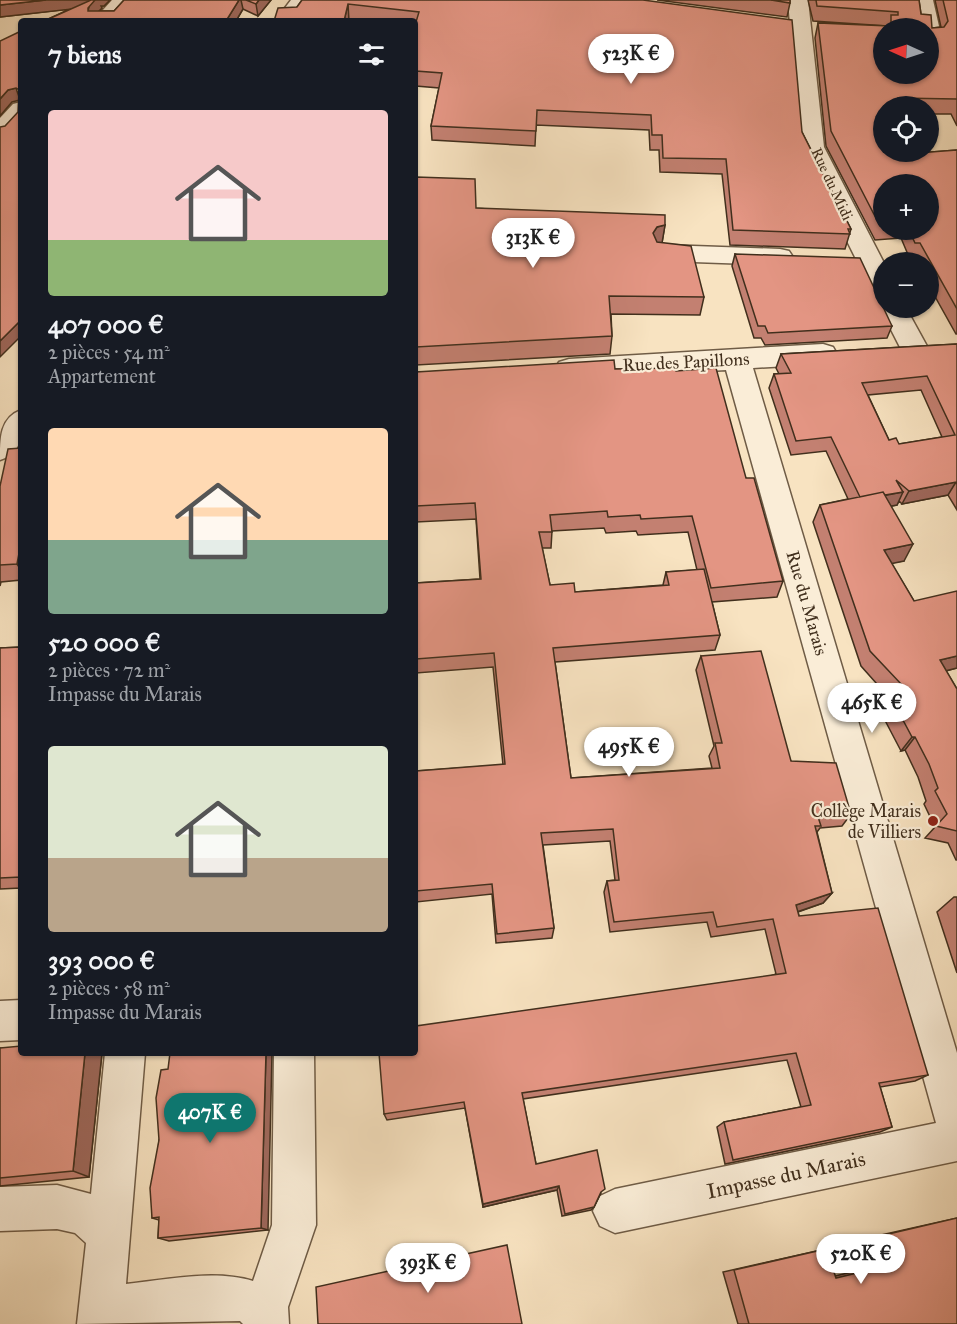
<!DOCTYPE html>
<html lang="fr">
<head>
<meta charset="utf-8">
<style>
	:root { --surface:#171b24; --page:#20242c; --text:#f1f3f6; --muted:#9ea1a6; --accent:#0f766e }
	body { margin:0; font-family:"IM FELL Great Primer",serif; background:var(--page); color:var(--text); height:100vh; display:flex; flex-direction:column; font-size:22px; white-space:nowrap }
	* { box-sizing:border-box; margin:0 }
	p { font-size:20px; color:var(--muted) }
	.icon { flex:none; width:33px; height:33px; fill:none; stroke:currentColor; stroke-width:2; stroke-linecap:round; stroke-linejoin:round }
	.map { position:relative; flex:1; overflow:hidden }
	.drawer { position:absolute; left:18px; top:18px; width:400px; height:1038px; display:flex; flex-direction:column; background:var(--surface); border-radius:6px; box-shadow:0 2px 4px #0004 }
	.drawer>* { flex:none }
	.needle { width:39px; rotate:273deg }
	.tools { position:absolute; left:873px; top:18px; display:grid; gap:12px }
	.tools a { display:grid; place-items:center; width:66px; height:66px; border-radius:50%; background:var(--surface); box-shadow:0 2px 4px #0004; font-size:30px }
	.price { position:absolute; translate:-50% -51px; padding:0 14px; border-radius:21px; background:#fff; color:#222; font-size:20px; line-height:39px; filter:drop-shadow(0 2px 3px #0008) }
	.price::after { content:''; position:absolute; left:50%; top:36px; width:18px; height:14px; margin-left:-9px; background:inherit; clip-path:polygon(0 0,100% 0,50% 100%) }
	.price.on { background:var(--accent); color:#fff }
	ul { padding:0; list-style:none }
	li { display:grid; align-content:center; gap:12px; height:318px; padding:0 30px }
	li span { display:grid; place-items:center; height:186px; border-radius:6px; color:#555 }
	li>.icon { margin-inline-start:auto }
	span .icon { width:108px; height:108px; fill:#fffc; stroke-width:1 }
	li b { font-size:26px }
	h2 { display:flex; justify-content:space-between; align-items:center; height:72px; padding:0 30px; font-size:26px }
	.map>svg:first-child { display:block }
</style>
</head>
<body>
<div class="map">
<svg width="957" height="1324" viewBox="0 0 957 1324">
	<rect width="100%" height="100%" fill="#f8e3c1"/>
	<filter id="stains"><feTurbulence type="fractalNoise" baseFrequency=".00333" numOctaves="4"/><feColorMatrix values="0 0 0 0 .2 0 0 0 0 .09 0 0 0 0 .02 0 0 0 .5 -.17"/></filter>
	<radialGradient id="worn" r=".72"><stop offset=".6" stop-color="#630" stop-opacity="0"/><stop offset="1" stop-color="#630" stop-opacity=".3"/></radialGradient>
	<g fill="none" stroke-linecap="round" stroke-linejoin="round">
		<defs>
			<path id="minor" d="M 112,0 L 134,0 L 116,21 L 93,21 Z
				M 291,0 L 312,0 L 297,21 L 275,21 Z
				M 788,0 L 808,0 L 824,147 L 884,263 L 884,298 L 875,295 L 871,289 L 800,147 Z
				M 913,0 L 933,0 L 941,35 L 938,40 L 928,41 L 928,28 L 918,28 Z
				M 21,102 L 21,122 L 8,136 L 0,138 L 0,118 L 13,104 Z
				M 665,245 L 780,249 L 789,251 L 793,257 L 789,263 L 780,265 L 665,261 L 656,259 L 652,253 L 656,247 Z
				M 884,302 L 884,308 L 906,308 L 928,348 L 924,355 L 914,358 L 904,355 L 880,308 Z
				M 823,344 L 833,347 L 837,354 L 833,361 L 823,364 L 753,368 L 957,1053 L 957,1161 L 615,1233 L 600,1226 L 593,1211 L 600,1196 L 615,1189 L 936,1123 L 726,370 L 569,379 L 559,376 L 555,369 L 559,362 L 569,359 Z
				M 21,410 C 21,432 25,452 0,460 C 0,438 0,418 21,410 Z
				M 21,1000 L 21,1040 L 0,1041 L 0,1001 Z
				M 105,1053 L 145,1053 L 126,1284 C 166,1280 214,1269 253,1281 L 272,1225 L 274,1053 L 314,1053 L 316,1225 L 288,1307 L 289,1324 L 243,1324 L 240,1321 L 77,1324 L 86,1243 L 75,1233 L 57,1229 L 0,1231 L 0,1187 L 57,1185 L 91,1194 Z"/>
		</defs>
		<use href="#minor" stroke="#6f5c46" stroke-width="3"/>
		<use href="#minor" fill="#faedd7" fill-rule="evenodd"/>
	</g>
	<path fill="#c38071" stroke="#412f1d" stroke-width="1.5" fill-rule="evenodd" d="M 0,0 L 110,0 L 104,6 L 101,6 L 102,8 L 99,11 L 114,11 L 124,0 L 271,0 L 258,16 L 243,9 L 236,21 L 44,21 L 70,9 L 0,17 Z
		M 302,0 L 643,0 L 802,132 L 851,229 L 845,249 L 730,245 L 722,174 L 660,172 L 659,150 L 650,150 L 649,130 L 536,125 L 535,146 L 432,140 L 431,126 L 439,88 L 416,86 L 416,21 L 370,21 L 350,19 L 297,7 Z
		M 657,0 L 790,0 L 790,3 L 787,17 Z
		M 808,0 L 919,0 L 921,14 L 932,28 L 941,27 L 935,0 L 957,0 L 957,126 L 951,114 L 928,114 L 928,106 L 884,106 L 918,153 L 957,150 L 957,334 L 956,334 L 928,284 L 928,262 L 917,262 L 914,257 L 909,257 L 901,238 L 875,240 L 826,146 L 815,38 L 818,23 L 888,26 L 813,21 ZM 884,184 L 928,230 L 884,230 Z
		M 416,177 L 476,208 L 665,225 L 662,243 L 704,297 L 700,315 L 611,314 L 612,336 L 610,354 L 416,365 Z
		M 735,254 L 892,326 L 887,338 L 765,345 L 761,338 L 754,338 L 732,266 Z
		M 957,344 L 957,510 L 948,495 L 902,504 L 899,501 L 897,505 L 891,506 L 904,561 L 891,563 L 914,601 L 957,668 L 946,671 L 957,689 L 957,860 L 956,860 L 948,843 L 925,838 L 935,827 L 924,804 L 926,801 L 918,777 L 905,750 L 901,751 L 877,705 L 885,693 L 861,666 L 813,522 L 820,505 L 848,499 L 826,451 L 791,455 L 769,388 L 774,374 L 779,374 L 776,368 L 781,354 ZM 921,390 L 942,437 L 899,444 L 889,440 L 868,395 Z
		M 615,369 L 676,371 L 746,478 L 783,581 L 777,597 L 712,602 L 720,635 L 715,650 L 555,662 L 571,778 L 712,768 L 709,756 L 714,746 L 696,670 L 701,656 L 791,761 L 851,814 L 842,826 L 820,828 L 817,832 L 832,893 L 823,903 L 798,912 L 799,916 L 928,1075 L 915,1081 L 880,1087 L 892,1127 L 880,1132 L 725,1164 L 717,1127 L 724,1122 L 801,1107 L 787,1060 L 523,1099 L 536,1164 L 601,1193 L 594,1207 L 591,1210 L 562,1216 L 557,1190 L 483,1207 L 465,1108 L 387,1120 L 384,1114 L 776,974 L 765,929 L 711,937 L 707,922 L 610,932 L 604,892 L 607,881 L 615,880 L 610,841 L 543,845 L 554,928 L 552,938 L 496,943 L 492,894 L 416,902 L 416,771 L 503,765 L 493,667 L 416,673 L 416,583 L 480,579 L 476,519 L 416,522 L 416,372 ZM 604,528 L 606,533 L 636,531 L 638,535 L 688,532 L 697,570 L 666,572 L 663,585 L 575,592 L 550,585 L 542,548 L 551,548 L 552,531 Z
		M 21,448 L 21,580 L 1,582 L 0,586 L 0,486 Z
		M 21,647 L 21,888 L 0,889 L 0,648 Z
		M 954,897 L 957,897 L 957,973 L 937,912 Z
		M 0,1048 L 21,1053 L 102,1053 L 89,1177 L 0,1186 Z
		M 159,1140 L 268,1230 L 169,1241 L 158,1238 L 159,1220 L 152,1218 Z
		M 957,1218 L 957,1324 L 738,1324 L 723,1272 L 826,1249 L 835,1276 L 873,1267 L 863,1239 Z"/>
	<path fill="#9f685c" stroke="#412f1d" stroke-width="1.5" d="M 46,0 L 110,0 L 104,6 L 101,6 L 102,8 L 91,19 L 88,11 L 89,7 L 0,17 L 0,5 Z
		M 239,0 L 241,0 L 243,9 L 236,21 L 226,21 Z
		M 259,0 L 271,0 L 258,16 L 256,4 Z
		M 348,4 L 349,21 L 344,21 Z
		M 16,88 L 20,100 L 12,102 L 0,116 L 0,99 L 8,90 Z
		M 665,225 L 662,243 L 654,246 L 653,233 L 657,227 Z
		M 21,320 L 21,336 L 0,357 L 0,341 Z
		M 956,482 L 948,495 L 902,504 L 909,491 Z
		M 903,492 L 897,505 L 855,513 L 861,500 Z
		M 21,543 L 21,570 L 17,564 Z
		M 913,544 L 904,561 L 875,567 L 884,550 Z
		M 957,656 L 957,668 L 929,675 L 940,660 Z
		M 912,737 L 915,737 L 905,750 L 901,751 Z
		M 832,893 L 823,903 L 788,915 L 796,905 Z
		M 85,1053 L 102,1053 L 89,1177 L 73,1171 Z
		M 266,1053 L 272,1053 L 268,1230 L 261,1228 Z
		M 559,1186 L 557,1190 L 483,1207 L 483,1204 Z"/>
	<path fill="#e39583" stroke="#412f1d" stroke-width="1.5" fill-rule="evenodd" d="M 0,0 L 46,0 L 0,5 Z
		M 91,0 L 95,0 L 88,8 L 88,11 L 114,11 L 124,0 L 239,0 L 226,21 L 44,21 Z
		M 246,0 L 259,0 L 256,4 Z
		M 302,0 L 643,0 L 792,20 L 802,132 L 851,229 L 848,229 L 850,234 L 733,230 L 726,159 L 663,158 L 662,135 L 652,135 L 651,115 L 537,110 L 536,131 L 431,126 L 442,73 L 416,71 L 416,22 L 419,12 L 348,4 L 344,21 L 274,21 L 278,8 L 297,7 Z
		M 771,0 L 790,0 L 790,3 Z
		M 816,0 L 919,0 L 921,14 L 931,15 L 932,28 L 944,27 L 948,21 L 943,0 L 957,0 L 957,99 L 898,98 L 901,106 L 884,106 L 884,152 L 917,152 L 918,153 L 957,150 L 957,309 L 920,243 L 915,243 L 909,230 L 928,230 L 928,184 L 884,184 L 884,225 L 880,226 L 831,131 L 818,23 L 889,26 L 891,24 L 891,15 L 898,15 L 898,12 L 817,6 ZM 884,28 L 928,28 L 928,74 L 884,74 Z
		M 21,31 L 21,320 L 0,341 L 0,127 L 5,126 L 18,112 L 19,90 L 16,88 L 8,90 L 0,99 L 0,41 Z
		M 416,177 L 475,179 L 476,208 L 665,215 L 665,225 L 657,227 L 653,233 L 657,242 L 691,246 L 704,297 L 609,296 L 612,336 L 416,347 Z
		M 735,254 L 860,258 L 892,326 L 768,333 L 765,326 L 758,326 Z
		M 957,344 L 957,484 L 956,482 L 909,491 L 896,480 L 903,492 L 885,495 L 883,492 L 860,497 L 831,437 L 796,441 L 774,374 L 791,373 L 781,354 ZM 927,376 L 955,435 L 899,444 L 896,438 L 889,440 L 862,383 Z
		M 614,360 L 615,369 L 674,368 L 676,371 L 716,368 L 746,478 L 754,478 L 783,581 L 711,588 L 692,516 L 641,519 L 640,515 L 608,517 L 607,511 L 550,515 L 552,532 L 539,532 L 550,585 L 574,583 L 575,592 L 669,585 L 666,572 L 704,569 L 720,635 L 553,648 L 571,778 L 720,768 L 715,743 L 722,743 L 701,656 L 761,651 L 791,761 L 836,763 L 851,814 L 818,817 L 821,826 L 815,826 L 832,893 L 796,905 L 799,916 L 878,908 L 928,1075 L 879,1083 L 892,1127 L 733,1160 L 724,1122 L 811,1105 L 796,1053 L 522,1093 L 536,1164 L 597,1150 L 605,1189 L 601,1192 L 594,1207 L 565,1214 L 559,1186 L 483,1204 L 464,1102 L 384,1114 L 379,1053 L 416,1053 L 416,1026 L 786,973 L 773,919 L 717,927 L 713,912 L 614,922 L 607,881 L 619,880 L 613,829 L 541,833 L 554,928 L 497,934 L 492,884 L 416,891 L 416,771 L 505,764 L 494,653 L 416,659 L 416,583 L 481,579 L 475,503 L 416,506 L 416,372 Z
		M 21,448 L 21,543 L 17,564 L 0,565 L 0,486 L 8,449 Z
		M 883,492 L 913,544 L 884,550 L 914,601 L 957,591 L 957,656 L 940,660 L 957,689 L 957,831 L 936,826 L 947,814 L 935,791 L 938,788 L 929,764 L 915,737 L 912,737 L 887,690 L 903,686 L 870,651 L 820,505 Z
		M 21,647 L 21,877 L 0,878 L 0,648 Z
		M 21,1046 L 21,1053 L 85,1053 L 73,1171 L 0,1178 L 0,1048 Z
		M 170,1053 L 266,1053 L 261,1228 L 158,1238 L 159,1217 L 152,1218 L 150,1188 L 159,1140 L 156,1098 L 161,1070 L 168,1069 Z
		M 957,1218 L 957,1324 L 749,1324 L 734,1270 L 826,1249 L 836,1278 L 890,1265 L 880,1236 Z
		M 507,1245 L 522,1324 L 318,1324 L 316,1287 Z"/>
	<circle fill="#8f2418" stroke="#faedd7" stroke-width="2" cx="933" cy="821" r="6"/>
	<g text-anchor="middle" dominant-baseline="central" stroke-width="4.5" stroke-linejoin="round" paint-order="stroke">
		<g font-size="15" fill="#412f1d" stroke="#faedd7">
			<text transform="translate(832 184) rotate(65)">Rue du Midi</text>
		</g>
		<g font-size="18" fill="#412f1d" stroke="#faedd7">
			<text transform="translate(686 362) rotate(-3)">Rue des Papillons</text>
			<text transform="translate(807 603) rotate(74)">Rue du Marais</text>
		</g>
		<g font-size="18" fill="#412f1d" stroke="#faedd7" text-anchor="end">
			<text x="921" y="811">Collège Marais<tspan x="921" dy="21">de Villiers</tspan></text>
		</g>
		<g font-size="21" fill="#412f1d" stroke="#faedd7">
			<text transform="translate(786 1175) rotate(-12)">Impasse du Marais</text>
		</g>
	</g>
	<rect width="100%" height="100%" filter="url(#stains)"/>
	<rect width="100%" height="100%" fill="url(#worn)"/>
</svg>
<div class="tools">
<a><svg class="needle" viewBox="-14 -14 28 28"><path d="M0-13l5 13h-10z" fill="#e53935"/><path d="M0 13l5-13h-10z" fill="#9ea1a6"/></svg></a>
<a><svg class="icon" aria-label="locate" viewBox="0 0 24 24"><circle cx="12" cy="12" r="6"/><path d="M12 2v4M12 18v4M2 12h4M18 12h4"/></svg></a>
<a>+</a>
<a>−</a>
</div>
<b class="price" style="left:631px;top:85px">523K €</b>
<b class="price" style="left:533px;top:269px">313K €</b>
<b class="price" style="left:872px;top:734px">465K €</b>
<b class="price" style="left:629px;top:778px">495K €</b>
<b class="price on" style="left:210px;top:1144px">407K €</b>
<b class="price" style="left:861px;top:1285px">520K €</b>
<b class="price" style="left:428px;top:1294px">393K €</b>
<section class="drawer">
<h2>7 biens<svg class="icon" aria-label="filters" viewBox="0 0 24 24"><path d="M4 7h16M4 17h16"/><circle cx="9" cy="7" r="2"/><circle cx="15" cy="17" r="2"/></svg></h2>
<ul>
<li><span style="background:linear-gradient(#f6c9c9 70%,#8fb573 0)"><svg class="icon" aria-label="home" viewBox="0 0 24 24"><path d="M3 11l9-7 9 7M6 9v11h12V9"/></svg></span><div><b>407 000 €</b><p>2 pièces · 54 m²</p><p>Appartement</p></div></li>
<li><span style="background:linear-gradient(#ffd9b3 60%,#7fa58c 0)"><svg class="icon" aria-label="home" viewBox="0 0 24 24"><path d="M3 11l9-7 9 7M6 9v11h12V9"/></svg></span><div><b>520 000 €</b><p>2 pièces · 72 m²</p><p>Impasse du Marais</p></div></li>
<li><span style="background:linear-gradient(#dfe7d0 60%,#b9a48a 0)"><svg class="icon" aria-label="home" viewBox="0 0 24 24"><path d="M3 11l9-7 9 7M6 9v11h12V9"/></svg></span><div><b>393 000 €</b><p>2 pièces · 58 m²</p><p>Impasse du Marais</p></div></li>
</ul>
</section>
</div>
</body>
</html>
